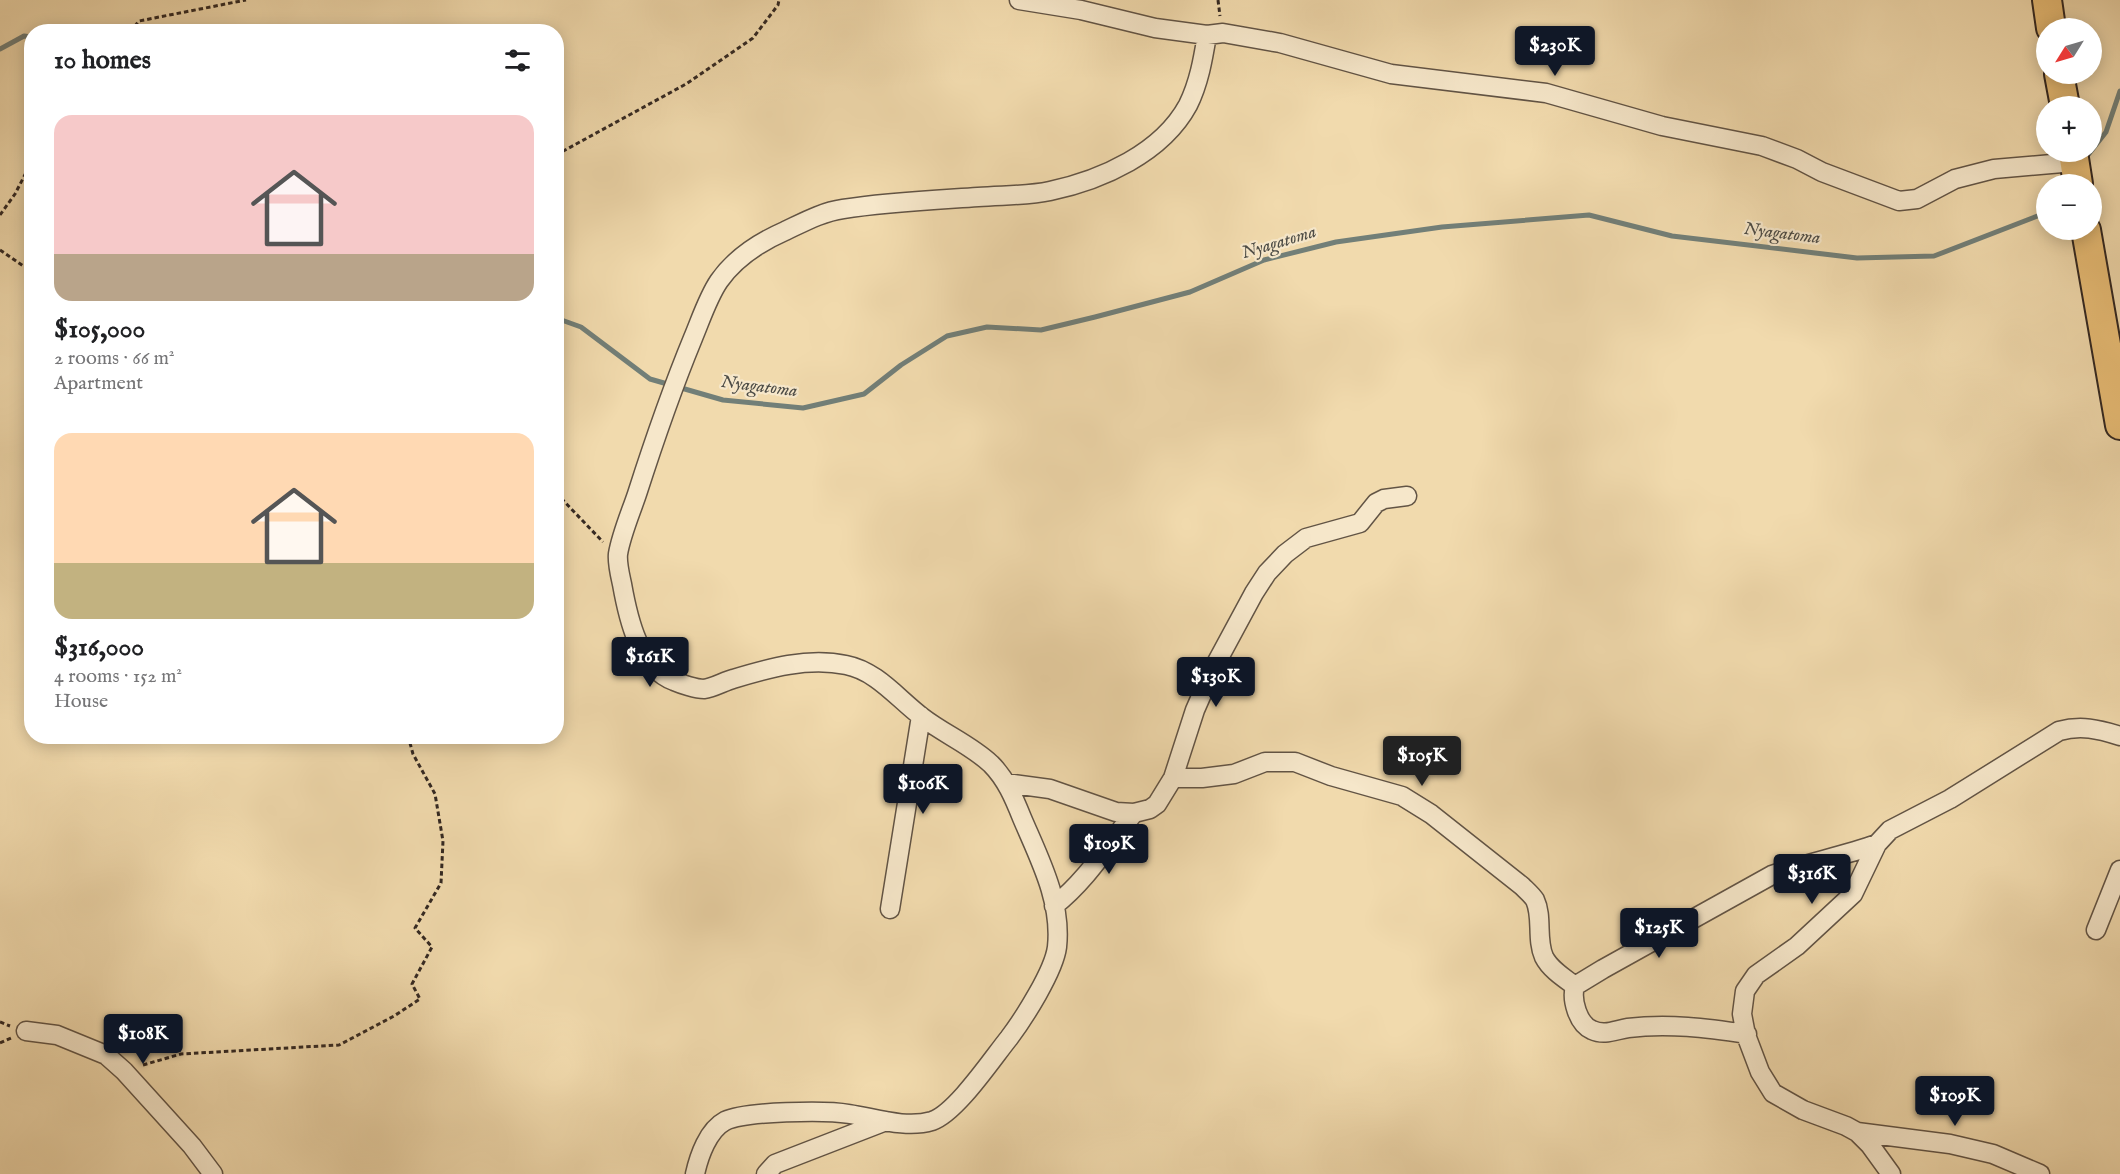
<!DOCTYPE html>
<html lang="en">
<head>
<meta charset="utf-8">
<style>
	:root { --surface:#fff; --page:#f6f6f6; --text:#202124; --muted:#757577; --accent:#111827 }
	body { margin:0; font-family:"IM FELL English",serif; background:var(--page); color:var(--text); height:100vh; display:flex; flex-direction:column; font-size:22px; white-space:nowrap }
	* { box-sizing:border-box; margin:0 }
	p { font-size:20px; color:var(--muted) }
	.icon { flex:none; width:33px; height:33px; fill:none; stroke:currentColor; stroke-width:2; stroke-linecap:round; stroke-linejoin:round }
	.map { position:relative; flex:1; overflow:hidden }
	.drawer { position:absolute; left:24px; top:24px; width:540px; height:720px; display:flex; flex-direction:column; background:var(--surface); border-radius:24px; box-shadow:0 3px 15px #0003 }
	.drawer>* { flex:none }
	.needle { width:39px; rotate:233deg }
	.fabs { position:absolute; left:2036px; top:18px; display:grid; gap:12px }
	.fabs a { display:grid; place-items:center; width:66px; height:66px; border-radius:50%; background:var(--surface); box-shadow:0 3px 15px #0003; font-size:30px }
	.price { position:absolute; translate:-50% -51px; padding:0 14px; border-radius:6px; background:var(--accent); color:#fff; font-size:20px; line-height:39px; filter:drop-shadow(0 2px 3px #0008) }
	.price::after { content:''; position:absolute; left:50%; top:36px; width:18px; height:14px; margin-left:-9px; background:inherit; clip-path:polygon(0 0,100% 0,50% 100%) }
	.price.selected { background:#222; color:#fff }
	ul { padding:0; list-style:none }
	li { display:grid; align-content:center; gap:12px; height:318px; padding:0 30px }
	li span { display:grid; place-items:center; height:186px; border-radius:18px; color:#555 }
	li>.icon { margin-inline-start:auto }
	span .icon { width:108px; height:108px; fill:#fffc; stroke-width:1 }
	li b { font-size:26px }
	h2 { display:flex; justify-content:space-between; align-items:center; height:72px; padding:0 30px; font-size:26px }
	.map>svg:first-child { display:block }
</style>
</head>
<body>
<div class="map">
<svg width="2120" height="1174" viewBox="0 0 2120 1174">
	<rect width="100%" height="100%" fill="#f1daad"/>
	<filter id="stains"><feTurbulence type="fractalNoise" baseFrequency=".00333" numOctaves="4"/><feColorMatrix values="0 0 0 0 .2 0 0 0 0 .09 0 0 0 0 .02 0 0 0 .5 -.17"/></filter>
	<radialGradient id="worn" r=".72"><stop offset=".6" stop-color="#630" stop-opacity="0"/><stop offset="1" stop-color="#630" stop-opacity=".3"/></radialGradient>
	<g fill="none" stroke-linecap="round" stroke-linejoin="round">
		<path stroke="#727f78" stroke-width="5" d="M 0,49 L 24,36 L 32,37
			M 2084,160 L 2106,132 L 2120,91
			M 556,318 L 581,327 L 650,379 L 723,400 L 803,408 L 864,394 L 901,365 L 947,336 L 987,327 L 1041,330 L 1095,317 L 1190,292 L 1264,260 L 1336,242 L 1442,227 L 1589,215 L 1672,236 L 1857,258 L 1934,256 L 2040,215 L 2046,208"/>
		<defs>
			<path id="street" d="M 1019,0 L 1081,10 L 1155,28 L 1207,35 L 1223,33 L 1280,43 L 1391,74 L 1546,93 L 1662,126 L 1762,146 L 1797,159 L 1822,172 L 1899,201 L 1917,199 L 1955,179 L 1994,169 L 2074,162
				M 1173,778 L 1202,778 L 1234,774 L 1265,762 L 1295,762 L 1331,776 L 1402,796 L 1431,814 L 1522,886 C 1526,890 1532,895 1535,900 C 1543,917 1536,939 1544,957 C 1550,969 1564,978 1575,986
				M 1006,783 L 1050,789 L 1116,812 L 1134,813 L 1150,809 L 1157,804 L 1173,778 L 1195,710 L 1213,669 L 1254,593 L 1267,573 L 1285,554 L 1306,538 L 1360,523 L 1376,503 L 1384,499 L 1407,496
				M 1054,906 C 1087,880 1108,845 1134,813
				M 890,909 L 921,716
				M 2096,930 L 2120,870
				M 26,1031 L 57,1035 L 106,1055 L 124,1071 L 192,1146 L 213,1174
				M 1747,1034 C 1707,1028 1668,1023 1628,1028 C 1615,1030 1605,1036 1592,1030 C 1578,1024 1571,1000 1575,986 L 1603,969 L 1772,875 C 1807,863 1843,856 1877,844
				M 1857,1132 L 1950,1144 L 1993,1154 L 2040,1174
				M 695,1174 C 699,1156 708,1130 725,1121 C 746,1111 826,1110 849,1114 C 875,1118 906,1129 932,1121 C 956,1113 992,1059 1009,1038 C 1024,1018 1054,971 1057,947 C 1062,901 1039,858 1022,818 C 1014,798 1006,779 991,764 C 971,745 944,734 922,717 C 898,699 877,671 846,665 C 808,657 769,668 733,679 C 725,681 713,688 704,689 C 696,689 681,684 674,681 C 639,668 628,618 622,584 C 620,575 617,563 618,554 C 621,535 631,512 637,494 C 654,441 672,389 693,338 C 701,319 708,297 719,281 C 735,258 760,242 785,231 C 804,222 822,212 843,209 C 887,202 933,200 978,197 C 1002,195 1027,196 1050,191 C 1102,180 1162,153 1188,105 C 1199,83 1203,59 1207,35
				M 766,1174 L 775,1164 L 886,1121
				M 1891,1174 L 1870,1145 L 1857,1132 L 1846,1126 L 1803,1110 L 1773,1093 L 1760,1072 L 1746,1035 L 1742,1014 L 1745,991 L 1756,975 L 1797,946 L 1853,894 L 1877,844 L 1890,830 L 1950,799 L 2059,731 C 2081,725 2098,729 2120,736"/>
			<path id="primary" d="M 2047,0 L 2051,28
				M 2059,74 L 2065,106
				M 2073,152 L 2078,184
				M 2086,230 L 2120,425"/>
		</defs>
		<use href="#street" stroke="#625445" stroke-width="21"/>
		<use href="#primary" stroke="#332822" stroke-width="32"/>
		<path stroke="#332822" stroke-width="3" stroke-dasharray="4.5 3" stroke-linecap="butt" d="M 1218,0 L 1220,16
			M 130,32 L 139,21 L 246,0
			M 556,155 L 686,84 L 753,38 L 778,5 L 779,0
			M 0,215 L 15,194 L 32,161
			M 0,250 L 32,272
			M 556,493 L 603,542
			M 0,1022 L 10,1026
			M 0,1043 L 11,1038
			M 143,1065 L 181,1054 L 339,1045 L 394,1016 L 420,999 L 412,984 L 432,947 L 415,928 L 441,883 L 443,841 L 435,794 L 413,754 L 408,736"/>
		<use href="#street" stroke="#f6e7ca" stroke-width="18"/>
		<use href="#primary" stroke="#e8bd76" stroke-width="28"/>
	</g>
	<g text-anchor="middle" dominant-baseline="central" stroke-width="4.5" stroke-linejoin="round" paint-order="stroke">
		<g font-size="18" font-style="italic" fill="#4d4c46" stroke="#f6e7ca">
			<text transform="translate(1782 234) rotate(7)">Nyagatoma</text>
			<text transform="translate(1279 243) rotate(-17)">Nyagatoma</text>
			<text transform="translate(759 387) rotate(7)">Nyagatoma</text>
		</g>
	</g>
	<rect width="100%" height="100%" filter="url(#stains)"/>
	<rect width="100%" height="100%" fill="url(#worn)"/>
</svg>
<div class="fabs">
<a><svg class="needle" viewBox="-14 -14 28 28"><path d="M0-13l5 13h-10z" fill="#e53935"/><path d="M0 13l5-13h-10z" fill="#757577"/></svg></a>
<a>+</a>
<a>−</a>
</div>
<b class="price" style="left:1555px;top:77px">$230K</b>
<b class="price" style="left:650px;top:688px">$161K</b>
<b class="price" style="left:1216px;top:708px">$130K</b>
<b class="price selected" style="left:1422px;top:787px">$105K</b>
<b class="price" style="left:923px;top:815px">$106K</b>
<b class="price" style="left:1109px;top:875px">$109K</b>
<b class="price" style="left:1812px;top:905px">$316K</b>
<b class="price" style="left:1659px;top:959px">$125K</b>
<b class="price" style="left:143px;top:1065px">$108K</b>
<b class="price" style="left:1955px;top:1127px">$109K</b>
<section class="drawer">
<h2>10 homes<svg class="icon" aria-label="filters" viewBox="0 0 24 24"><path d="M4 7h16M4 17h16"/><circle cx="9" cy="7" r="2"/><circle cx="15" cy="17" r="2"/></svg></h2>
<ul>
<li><span style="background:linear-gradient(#f6c9c9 75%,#b9a48a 0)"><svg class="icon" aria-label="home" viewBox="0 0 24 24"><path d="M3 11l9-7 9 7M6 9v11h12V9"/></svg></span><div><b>$105,000</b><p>2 rooms · 66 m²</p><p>Apartment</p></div></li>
<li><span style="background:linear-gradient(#ffd9b3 70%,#c2b280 0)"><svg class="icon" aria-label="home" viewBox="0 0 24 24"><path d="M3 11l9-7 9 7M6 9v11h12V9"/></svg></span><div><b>$316,000</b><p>4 rooms · 152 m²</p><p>House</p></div></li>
</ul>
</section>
</div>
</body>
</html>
